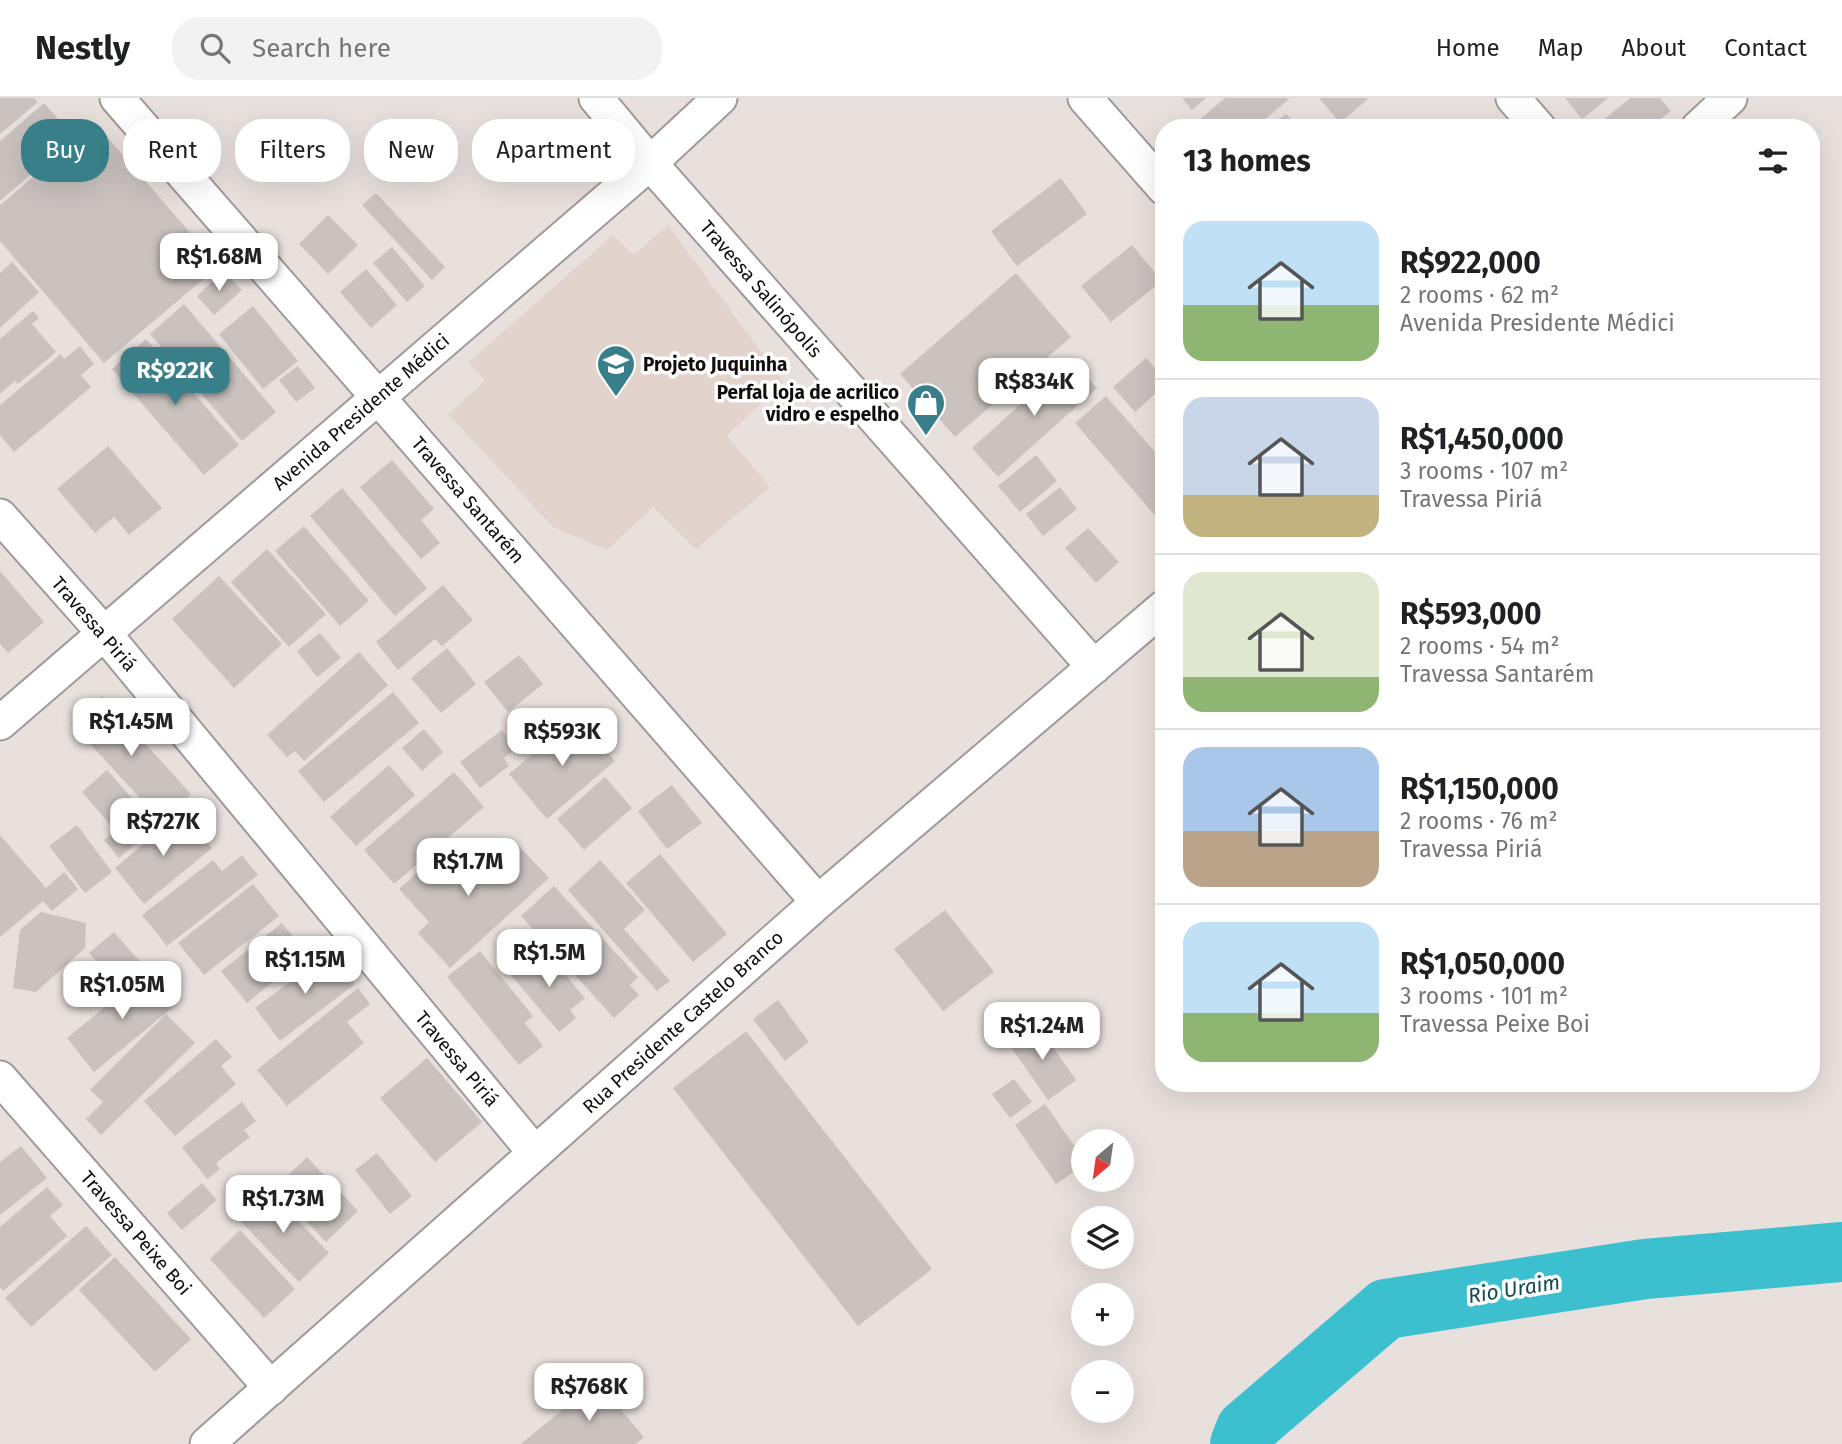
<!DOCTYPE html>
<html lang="en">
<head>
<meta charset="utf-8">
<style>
	:root { --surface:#fff; --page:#f2f2f2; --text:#202124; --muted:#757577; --line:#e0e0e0; --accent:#387f89 }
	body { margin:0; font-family:"Fira Sans",sans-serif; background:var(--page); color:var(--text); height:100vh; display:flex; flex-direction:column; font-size:26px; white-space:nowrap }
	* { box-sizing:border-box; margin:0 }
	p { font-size:23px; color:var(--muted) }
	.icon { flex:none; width:38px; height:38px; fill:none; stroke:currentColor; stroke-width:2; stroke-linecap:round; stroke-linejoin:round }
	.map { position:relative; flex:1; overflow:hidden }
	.side { position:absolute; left:1155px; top:21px; width:665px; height:973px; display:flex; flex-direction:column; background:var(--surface); border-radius:28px; box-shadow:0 7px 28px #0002 }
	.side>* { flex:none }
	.hud { position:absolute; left:21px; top:21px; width:665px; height:63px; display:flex; gap:14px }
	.needle { width:46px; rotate:209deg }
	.controls { position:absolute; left:1071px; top:1031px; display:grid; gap:14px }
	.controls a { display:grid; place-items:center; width:63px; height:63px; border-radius:50%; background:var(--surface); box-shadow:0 7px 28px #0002; font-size:35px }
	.price { position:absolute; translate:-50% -60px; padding:0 16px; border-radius:14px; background:#fff; color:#222; font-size:23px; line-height:46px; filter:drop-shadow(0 2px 4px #0008) }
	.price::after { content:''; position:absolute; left:50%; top:42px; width:21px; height:16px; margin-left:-10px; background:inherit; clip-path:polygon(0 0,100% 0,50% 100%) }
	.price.selected { background:var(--accent); color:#fff }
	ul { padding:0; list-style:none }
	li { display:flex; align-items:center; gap:21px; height:175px; padding:0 28px }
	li+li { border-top:2px solid var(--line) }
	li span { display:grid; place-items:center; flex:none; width:196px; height:140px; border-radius:21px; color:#555 }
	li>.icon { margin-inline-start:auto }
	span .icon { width:84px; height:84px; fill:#fffc; stroke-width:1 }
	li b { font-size:30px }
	h2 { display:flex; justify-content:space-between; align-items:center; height:84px; padding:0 28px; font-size:30px }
	.pill { padding:0 24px; border-radius:28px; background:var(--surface); box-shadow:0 7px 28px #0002; font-size:24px; line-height:63px }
	.pill.selected { background:var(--accent); color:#fff }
	header { display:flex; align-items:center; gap:42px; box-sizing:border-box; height:98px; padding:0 35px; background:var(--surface); border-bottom:2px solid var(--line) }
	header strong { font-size:33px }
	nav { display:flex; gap:38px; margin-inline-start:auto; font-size:24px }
	.search { width:490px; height:63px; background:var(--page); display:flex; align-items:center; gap:18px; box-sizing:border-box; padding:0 24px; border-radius:28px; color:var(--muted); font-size:26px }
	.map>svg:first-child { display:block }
</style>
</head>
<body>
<header>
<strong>Nestly</strong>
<div class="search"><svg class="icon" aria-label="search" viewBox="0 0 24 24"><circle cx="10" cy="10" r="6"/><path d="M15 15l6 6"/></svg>Search here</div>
<nav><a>Home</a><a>Map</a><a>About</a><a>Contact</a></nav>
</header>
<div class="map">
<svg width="1842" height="1346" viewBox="0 0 1842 1346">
	<rect width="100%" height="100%" fill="#e8e0dd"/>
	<path fill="#e2d3cd" d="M 668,127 L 783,284 L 727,338 L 770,389 L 696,451 L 653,409 L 607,452 L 553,429 L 448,316 L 485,283 L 469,264 L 613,137 L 634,157 Z"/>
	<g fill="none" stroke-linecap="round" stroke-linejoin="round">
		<path stroke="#3cbfcf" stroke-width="60" d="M 1240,1346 L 1246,1331 L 1386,1211 L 1645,1171 L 1842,1154"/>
	</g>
	<path fill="#cac2bf" d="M 0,0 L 34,0 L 38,4 L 0,36 Z
		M 1182,0 L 1206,0 L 1192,12 Z
		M 1225,0 L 1290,0 L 1255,30 L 1193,30 L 1192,28 Z
		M 1319,0 L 1369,0 L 1340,25 Z
		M 1565,0 L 1608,0 L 1582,21 Z
		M 1630,0 L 1660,0 L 1671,13 L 1650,30 L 1594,30 Z
		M 44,5 L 74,39 L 0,103 L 0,43 Z
		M 1286,16 L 1293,24 L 1286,30 L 1269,30 Z
		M 96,26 L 219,168 L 104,265 L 0,143 L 0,107 Z
		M 1061,80 L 1087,116 L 1017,168 L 991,133 Z
		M 376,95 L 445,169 L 432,182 L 362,107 Z
		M 328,117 L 358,147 L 328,176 L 299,146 Z
		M 1132,147 L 1162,183 L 1111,224 L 1081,188 Z
		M 392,149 L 425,188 L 407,204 L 373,165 Z
		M 12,164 L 39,194 L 0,230 L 0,175 Z
		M 366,171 L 397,207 L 371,230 L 340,194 Z
		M 224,173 L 242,192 L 214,217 L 197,198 Z
		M 1016,175 L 1071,239 L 955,339 L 900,276 Z
		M 184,206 L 276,314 L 242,343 L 150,236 Z
		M 253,208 L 298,263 L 263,291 L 219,236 Z
		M 33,213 L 39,220 L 32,226 L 56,254 L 18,286 L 15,283 L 0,296 L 0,241 Z
		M 146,241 L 239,347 L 204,377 L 112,271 Z
		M 80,248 L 94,266 L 81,277 L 91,289 L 14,354 L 0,337 L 0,307 L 61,256 L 64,261 Z
		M 1146,260 L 1164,280 L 1164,288 L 1135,314 L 1113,289 Z
		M 1071,261 L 1097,290 L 998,379 L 972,350 Z
		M 298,268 L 315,290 L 296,304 L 279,282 Z
		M 1106,298 L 1164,364 L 1164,428 L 1075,325 Z
		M 1164,330 L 1164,348 L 1154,338 Z
		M 108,348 L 162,410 L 129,437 L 114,419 L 95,435 L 57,391 Z
		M 1036,357 L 1057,383 L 1020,414 L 998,388 Z
		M 392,362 L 434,411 L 421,422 L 440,445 L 421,461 L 360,389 Z
		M 1060,389 L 1077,411 L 1043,438 L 1026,416 Z
		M 342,390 L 427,490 L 395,518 L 310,418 Z
		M 304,428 L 369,503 L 340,528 L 275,453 Z
		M 1088,430 L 1119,464 L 1096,485 L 1065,450 Z
		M 267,451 L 326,516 L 289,549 L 231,484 Z
		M 0,473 L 44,524 L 8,555 L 0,546 Z
		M 219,478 L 282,546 L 234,590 L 172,521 Z
		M 443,487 L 473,522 L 442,548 L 435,541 L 398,572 L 376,544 Z
		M 320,535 L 341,560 L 317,579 L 297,553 Z
		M 447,550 L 476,586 L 441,615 L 411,580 Z
		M 359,554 L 388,587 L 304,663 L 295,653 L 287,659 L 267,637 Z
		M 519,557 L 543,586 L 508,614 L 484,584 Z
		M 393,594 L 419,625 L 324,704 L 298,673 Z
		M 102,598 L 191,696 L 161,723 L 71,625 Z
		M 576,619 L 615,663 L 547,721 L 509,676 Z
		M 424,631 L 443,654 L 422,673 L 402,650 Z
		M 502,632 L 516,651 L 504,660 L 509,668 L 480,690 L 460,664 Z
		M 389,667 L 415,697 L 356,748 L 330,719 Z
		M 107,672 L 156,728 L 119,760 L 104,742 L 115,732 L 82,694 Z
		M 454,674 L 484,709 L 394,786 L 364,752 Z
		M 605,679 L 632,710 L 584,752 L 557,721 Z
		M 672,687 L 702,725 L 667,751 L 638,713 Z
		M 182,714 L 212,750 L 144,806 L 115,770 Z
		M 77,727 L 112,774 L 85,795 L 49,748 Z
		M 0,737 L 46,790 L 64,774 L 78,791 L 52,813 L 43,803 L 0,839 Z
		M 453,742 L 486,778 L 519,748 L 549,780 L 450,870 L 418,835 L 429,824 L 399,791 Z
		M 660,756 L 727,836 L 693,864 L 626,785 Z
		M 242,757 L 258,777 L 167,848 L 142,817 L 213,762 L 222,773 Z
		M 600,762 L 645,812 L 624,831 L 670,883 L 657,893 L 568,792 Z
		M 253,786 L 279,818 L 204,877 L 178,845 Z
		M 554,788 L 638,879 L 630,887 L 639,897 L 614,920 L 521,818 Z
		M 945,812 L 994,874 L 943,913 L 894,851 Z
		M 41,814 L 86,825 L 85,850 L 36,894 L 13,890 L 20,832 Z
		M 282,825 L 307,856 L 247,905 L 221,873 Z
		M 114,834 L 142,866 L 117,888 L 89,855 Z
		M 543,850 L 585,900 L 570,912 L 576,920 L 559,934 L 511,877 Z
		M 480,853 L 533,918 L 525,925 L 543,948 L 519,967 L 447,879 Z
		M 330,854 L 355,886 L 280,943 L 255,910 Z
		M 149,873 L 177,906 L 94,974 L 67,940 Z
		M 358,890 L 370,906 L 347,924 L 364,945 L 287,1008 L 257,972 Z
		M 778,902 L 809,944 L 785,963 L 753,921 Z
		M 166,916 L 195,945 L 101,1037 L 86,1021 L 103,1004 L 90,992 Z
		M 1036,925 L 1076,982 L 1048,1002 L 1008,945 Z
		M 746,933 L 932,1171 L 858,1228 L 673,990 Z
		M 216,941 L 232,959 L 221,968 L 236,986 L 175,1038 L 144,1003 Z
		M 427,960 L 482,1024 L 435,1064 L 380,1000 Z
		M 1014,981 L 1032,1004 L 1010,1020 L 992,996 Z
		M 242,1004 L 256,1023 L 244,1032 L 250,1039 L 216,1065 L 220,1071 L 207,1081 L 182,1049 Z
		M 1045,1006 L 1083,1060 L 1083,1068 L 1056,1086 L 1015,1027 Z
		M 21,1048 L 47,1080 L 0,1117 L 0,1064 Z
		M 377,1055 L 412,1098 L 390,1116 L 355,1072 Z
		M 307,1059 L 358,1113 L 326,1144 L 275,1090 Z
		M 202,1085 L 217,1102 L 182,1132 L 167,1115 Z
		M 47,1089 L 63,1107 L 50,1118 L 67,1138 L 3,1193 L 0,1189 L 0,1129 Z
		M 268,1091 L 329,1155 L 299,1184 L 237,1120 Z
		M 86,1128 L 112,1157 L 31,1229 L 5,1200 Z
		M 240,1132 L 295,1191 L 264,1220 L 210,1161 Z
		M 115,1159 L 191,1241 L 155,1274 L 79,1192 Z
		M 597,1283 L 644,1339 L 636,1346 L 521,1346 Z"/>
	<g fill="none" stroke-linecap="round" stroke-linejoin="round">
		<defs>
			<path id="minor" d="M 117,0 L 818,804
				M 596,0 L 650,65 L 1094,569
				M 1085,0 L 1164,90
				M 1513,0 L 1539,30
				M 1698,30 L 1730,0
				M 0,418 L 104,535 L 535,1055
				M 0,625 L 650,65 L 720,0
				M 0,980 L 271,1290
				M 207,1346 L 818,804 L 1164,509"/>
		</defs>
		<use href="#minor" stroke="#a09996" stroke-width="37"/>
		<use href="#minor" stroke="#fff" stroke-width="33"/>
	</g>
	<defs>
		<symbol id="school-pin" viewBox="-11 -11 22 30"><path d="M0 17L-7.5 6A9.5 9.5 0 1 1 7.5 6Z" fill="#387f89" stroke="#fff"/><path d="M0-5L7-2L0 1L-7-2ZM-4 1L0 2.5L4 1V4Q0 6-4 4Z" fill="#fff"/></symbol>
		<symbol id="shop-pin" viewBox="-11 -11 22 30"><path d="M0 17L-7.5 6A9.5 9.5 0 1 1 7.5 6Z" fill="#387f89" stroke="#fff"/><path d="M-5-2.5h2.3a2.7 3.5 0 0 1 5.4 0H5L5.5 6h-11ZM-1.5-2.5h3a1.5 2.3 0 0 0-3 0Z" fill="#fff"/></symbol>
	</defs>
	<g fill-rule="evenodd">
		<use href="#school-pin" x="594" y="244" width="44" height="60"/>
		<use href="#shop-pin" x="904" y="283" width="44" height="60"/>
	</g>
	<g text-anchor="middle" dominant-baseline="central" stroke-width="7" stroke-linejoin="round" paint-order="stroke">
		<g font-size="19" fill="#100d0c" stroke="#fff">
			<text transform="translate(761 191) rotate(49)">Travessa Salinópolis</text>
			<text transform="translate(361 314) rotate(-41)">Avenida Presidente Médici</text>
			<text transform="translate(468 402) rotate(49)">Travessa Santarém</text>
			<text transform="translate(94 526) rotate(49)">Travessa Piriá</text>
			<text transform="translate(683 924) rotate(-42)">Rua Presidente Castelo Branco</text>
			<text transform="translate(457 961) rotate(50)">Travessa Piriá</text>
			<text transform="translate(136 1135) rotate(49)">Travessa Peixe Boi</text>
		</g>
		<g font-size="19" font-weight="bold" fill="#100d0c" stroke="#fff" text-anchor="start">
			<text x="643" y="266">Projeto Juquinha</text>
			<text x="899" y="294" text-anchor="end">Perfal loja de acrilico<tspan x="899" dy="22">vidro e espelho</tspan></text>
		</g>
		<g font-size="21" font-style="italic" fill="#124a51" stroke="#fff">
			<text transform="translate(1514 1191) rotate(-9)">Rio Uraim</text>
		</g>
	</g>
</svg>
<div class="controls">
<a><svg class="needle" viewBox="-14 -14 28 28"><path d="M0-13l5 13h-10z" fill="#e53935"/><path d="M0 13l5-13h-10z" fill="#757577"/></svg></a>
<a><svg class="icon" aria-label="layers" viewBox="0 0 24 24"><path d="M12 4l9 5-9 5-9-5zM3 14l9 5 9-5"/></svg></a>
<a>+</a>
<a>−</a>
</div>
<b class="price" style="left:219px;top:195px">R$1.68M</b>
<b class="price selected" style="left:175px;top:309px">R$922K</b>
<b class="price" style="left:1034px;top:320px">R$834K</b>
<b class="price" style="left:131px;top:660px">R$1.45M</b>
<b class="price" style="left:562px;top:670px">R$593K</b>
<b class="price" style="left:163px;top:760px">R$727K</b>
<b class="price" style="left:468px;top:800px">R$1.7M</b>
<b class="price" style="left:549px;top:891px">R$1.5M</b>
<b class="price" style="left:305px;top:898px">R$1.15M</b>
<b class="price" style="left:122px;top:923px">R$1.05M</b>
<b class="price" style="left:1042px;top:964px">R$1.24M</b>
<b class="price" style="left:283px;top:1137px">R$1.73M</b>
<b class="price" style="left:589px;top:1325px">R$768K</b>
<div class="hud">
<a class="pill selected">Buy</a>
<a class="pill">Rent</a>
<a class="pill">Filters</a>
<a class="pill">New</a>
<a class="pill">Apartment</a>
</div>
<section class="side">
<h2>13 homes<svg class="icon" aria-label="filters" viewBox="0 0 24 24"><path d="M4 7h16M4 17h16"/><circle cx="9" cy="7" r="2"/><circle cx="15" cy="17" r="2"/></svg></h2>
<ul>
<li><span style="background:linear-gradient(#bfe0f5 60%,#8fb573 0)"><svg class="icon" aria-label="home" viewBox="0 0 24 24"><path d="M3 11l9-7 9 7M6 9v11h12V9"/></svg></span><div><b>R$922,000</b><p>2 rooms · 62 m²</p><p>Avenida Presidente Médici</p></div></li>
<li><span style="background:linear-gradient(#c9d6e8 70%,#c2b280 0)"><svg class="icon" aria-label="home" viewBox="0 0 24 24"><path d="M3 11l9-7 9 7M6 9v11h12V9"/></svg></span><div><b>R$1,450,000</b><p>3 rooms · 107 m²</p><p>Travessa Piriá</p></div></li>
<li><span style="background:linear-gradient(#dfe7d0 75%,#8fb573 0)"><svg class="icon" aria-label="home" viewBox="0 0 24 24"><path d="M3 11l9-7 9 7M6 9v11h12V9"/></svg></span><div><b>R$593,000</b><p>2 rooms · 54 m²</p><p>Travessa Santarém</p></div></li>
<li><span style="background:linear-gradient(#a9c7e8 60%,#b9a48a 0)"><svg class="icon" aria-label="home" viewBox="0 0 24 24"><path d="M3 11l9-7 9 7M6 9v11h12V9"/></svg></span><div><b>R$1,150,000</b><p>2 rooms · 76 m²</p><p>Travessa Piriá</p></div></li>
<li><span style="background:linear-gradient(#bfe0f5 65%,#8fb573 0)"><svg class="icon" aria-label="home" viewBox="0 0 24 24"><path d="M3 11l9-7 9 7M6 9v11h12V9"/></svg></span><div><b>R$1,050,000</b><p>3 rooms · 101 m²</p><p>Travessa Peixe Boi</p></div></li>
</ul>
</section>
</div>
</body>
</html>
